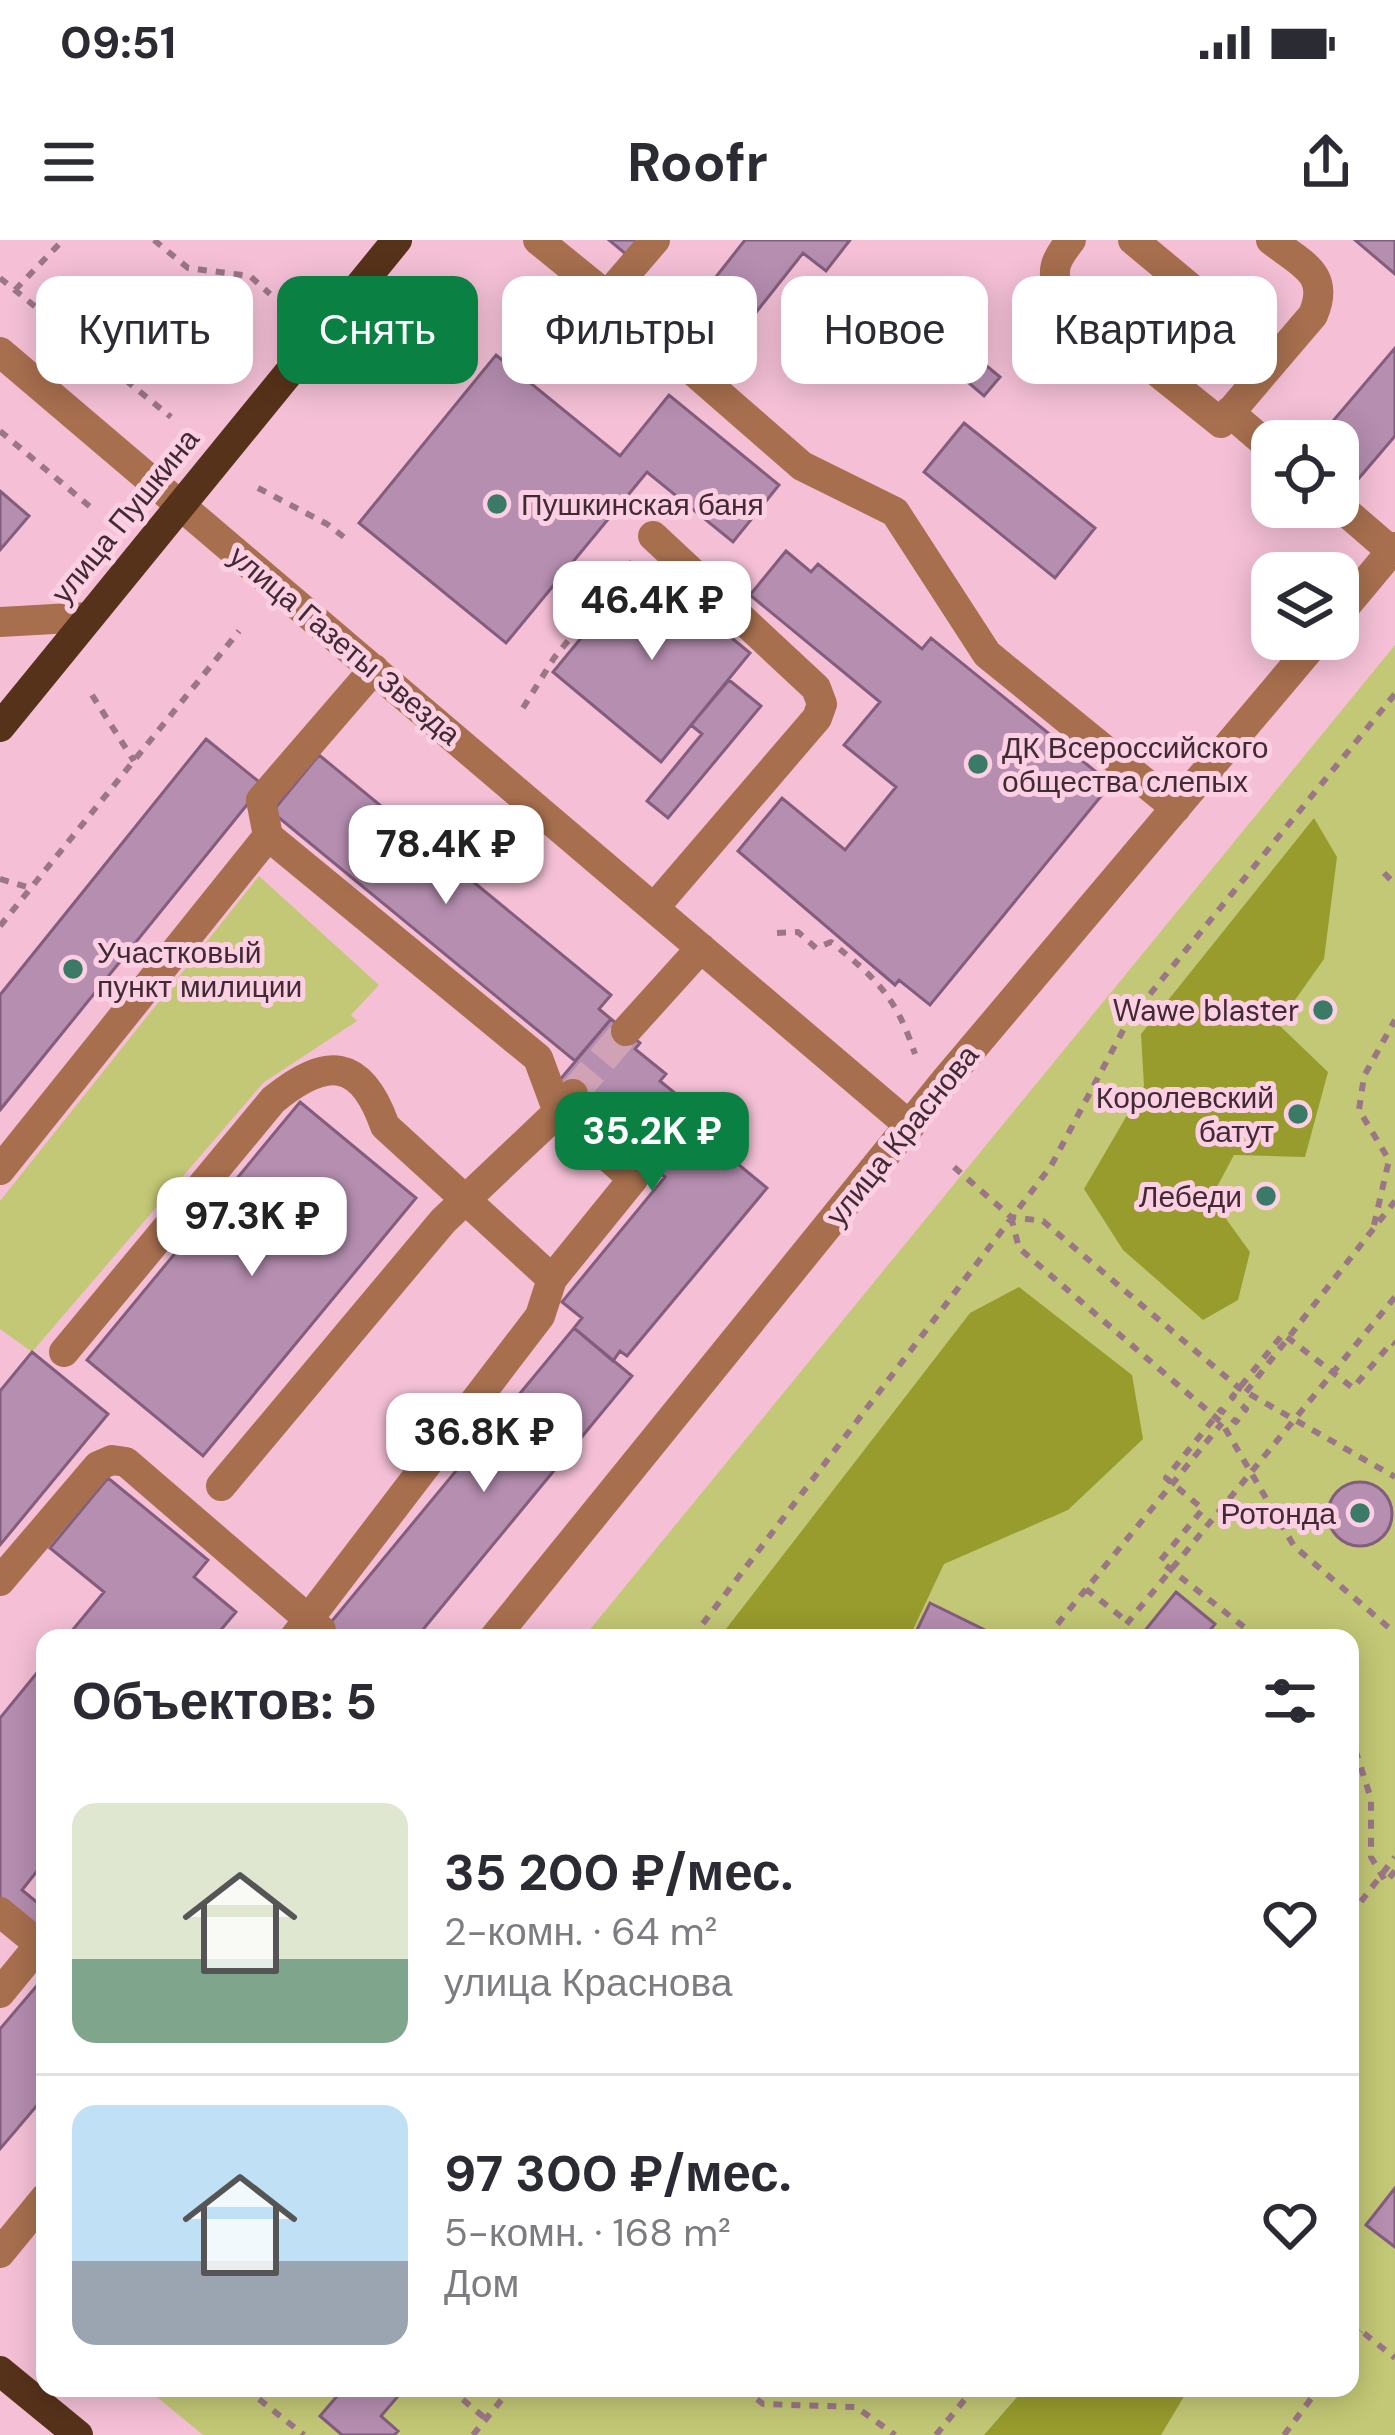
<!DOCTYPE html>
<html lang="ru">
<head>
<meta charset="utf-8">
<style>
	:root { --surface:#fff; --page:#f2f2f3; --text:#2b2b33; --muted:#7c7c81; --line:#e1e1e2; --accent:#0b8043 }
	body { margin:0; font-family:"DM Sans",sans-serif; background:var(--page); color:var(--text); height:100vh; display:flex; flex-direction:column; font-size:45px; white-space:nowrap }
	* { box-sizing:border-box; margin:0 }
	p { font-size:39px; color:var(--muted) }
	.icon { flex:none; width:66px; height:66px; fill:none; stroke:currentColor; stroke-width:2; stroke-linecap:round; stroke-linejoin:round }
	.map { position:relative; flex:1; overflow:hidden }
	.sheet { position:absolute; left:36px; top:1389px; width:1323px; height:768px; display:flex; flex-direction:column; background:var(--surface); border-radius:24px; box-shadow:0 6px 30px #0003 }
	.sheet>* { flex:none }
	.guide { position:absolute; left:36px; top:36px; width:1323px; height:108px; display:flex; gap:24px }
	.buttons { position:absolute; left:1251px; top:180px; display:grid; gap:24px }
	.buttons a { display:grid; place-items:center; width:108px; height:108px; border-radius:24px; background:var(--surface); box-shadow:0 6px 30px #0003; font-size:60px }
	.price { position:absolute; translate:-50% -102px; padding:0 27px; border-radius:24px; background:#fff; color:#222; font-size:39px; line-height:78px; filter:drop-shadow(0 3px 6px #0008) }
	.price::after { content:''; position:absolute; left:50%; top:72px; width:36px; height:27px; margin-left:-18px; background:inherit; clip-path:polygon(0 0,100% 0,50% 100%) }
	.price.selected { background:var(--accent); color:#fff }
	ul { padding:0; list-style:none }
	li { display:flex; align-items:center; gap:36px; height:300px; padding:0 36px }
	li+li { border-top:3px solid var(--line) }
	li span { display:grid; place-items:center; flex:none; width:336px; height:240px; border-radius:24px; color:#555 }
	li>.icon { margin-inline-start:auto }
	span .icon { width:144px; height:144px; fill:#fffc; stroke-width:1 }
	li b { font-size:51px }
	h2 { display:flex; justify-content:space-between; align-items:center; height:144px; padding:0 36px; font-size:51px }
	.pill { padding:0 42px; border-radius:24px; background:var(--surface); box-shadow:0 6px 30px #0003; font-size:42px; line-height:108px }
	.pill.selected { background:var(--accent); color:#fff }
	.status { display:flex; justify-content:space-between; align-items:center; height:84px; padding:0 60px; background:var(--surface); direction:ltr }
	.status svg { height:33px; fill:currentColor }
	header { display:flex; justify-content:space-between; align-items:center; height:156px; padding:0 36px; background:var(--surface); font-size:54px; font-weight:700 }
	.map>svg:first-child { display:block }
</style>
</head>
<body>
<div class="status"><b>09:51</b><svg viewBox="0 0 49 12"><path d="M0 12V9h3v3zM5 12V6h3v6zM10 12V3h3v9zM15 12V0h3v12zM26 1h20v11H26zM47 4h2v5h-2z"/></svg></div>
<header><svg class="icon" aria-label="menu" viewBox="0 0 24 24"><path d="M4 6h16M4 12h16M4 18h16"/></svg>Roofr<svg class="icon" aria-label="share" viewBox="0 0 24 24"><path d="M12 15V3M7 8l5-5 5 5M5 13v7h14v-7"/></svg></header>
<div class="map">
<svg width="1395" height="2195" viewBox="0 0 1395 2195">
	<rect width="100%" height="100%" fill="#f5c0d6"/>
	<path fill="#c3c876" d="M 1395,405 L 1395,2195 L 203,2195 L 146,2148 L 1350,2148 L 1350,1398 L 583,1398 Z
		M 259,636 L 379,745 L 351,775 L 357,781 L 263,843 L 32,1112 L 0,1089 L 0,961 Z"/>
	<path fill="#989c2d" d="M 1314,578 L 1337,617 L 1324,719 L 1278,784 L 1328,832 L 1305,917 L 1234,915 L 1211,958 L 1250,1012 L 1238,1060 L 1203,1080 L 1123,1010 L 1084,949 L 1144,846 L 1141,794 Z
		M 1019,1047 L 1132,1135 L 1143,1199 L 1068,1270 L 944,1324 L 909,1398 L 719,1398 L 970,1073 Z
		M 1025,2148 L 1189,2148 L 1161,2195 L 984,2195 Z"/>
	<path fill="#b68eb0" stroke="#835d7d" stroke-width="3" d="M 609,0 L 640,0 L 627,15 Z
		M 745,0 L 850,0 L 826,31 L 803,13 L 731,104 L 689,71 Z
		M 1355,0 L 1395,0 L 1395,34 Z
		M 669,56 L 731,104 L 715,125 L 653,76 Z
		M 914,69 L 939,90 L 926,105 L 902,85 Z
		M 952,97 L 1000,137 L 984,156 L 936,115 Z
		M 1395,108 L 1395,196 L 1348,251 L 1338,242 L 1338,201 L 1316,201 Z
		M 496,115 L 620,216 L 669,155 L 779,245 L 733,302 L 647,232 L 506,403 L 359,283 Z
		M 964,183 L 1095,288 L 1055,338 L 924,232 Z
		M 0,251 L 29,276 L 0,310 Z
		M 786,311 L 811,332 L 818,324 L 922,409 L 931,398 L 1111,544 L 930,765 L 899,740 L 895,745 L 738,611 L 782,558 L 845,610 L 896,547 L 844,505 L 880,462 L 750,355 Z
		M 642,324 L 750,413 L 661,522 L 553,432 Z
		M 729,440 L 761,466 L 668,578 L 647,561 L 702,494 L 691,485 Z
		M 206,499 L 263,545 L 0,870 L 0,755 Z
		M 319,515 L 611,755 L 599,769 L 611,779 L 575,821 L 272,572 Z
		M 611,779 L 640,803 L 635,809 L 666,834 L 660,841 L 686,862 L 682,868 L 710,890 L 705,897 L 767,948 L 627,1116 L 620,1111 L 613,1121 L 574,1088 L 582,1078 L 562,1062 L 665,937 L 583,870 L 587,865 L 558,842 Z
		M 300,862 L 416,958 L 203,1216 L 87,1120 Z
		M 574,1088 L 632,1136 L 416,1398 L 318,1398 Z
		M 32,1112 L 108,1174 L 0,1305 L 0,1151 Z
		M 108,1238 L 208,1320 L 194,1337 L 236,1372 L 214,1398 L 66,1398 L 104,1352 L 50,1308 Z
		M1328 1274a32 32 0 1 1 64 0a32 32 0 1 1-64 0Z
		M 1176,1352 L 1215,1384 L 1204,1398 L 1139,1398 Z
		M 930,1363 L 991,1393 L 989,1398 L 913,1398 Z
		M 45,1423 L 45,1594 L 42,1598 L 45,1621 L 22,1650 L 45,1669 L 45,1696 L 0,1659 L 0,1478 Z
		M 45,1736 L 45,1856 L 0,1909 L 0,1789 Z
		M 1395,1948 L 1395,2007 L 1366,1985 Z
		M 344,2148 L 405,2148 L 381,2176 L 398,2191 L 394,2195 L 342,2195 L 320,2176 Z"/>
	<g fill="none" stroke-linecap="round" stroke-linejoin="round">
		<path stroke="#d1a2b6" stroke-width="30" stroke-dasharray="30 15" stroke-linecap="butt" d="M 573,854 L 626,791"/>
		<path stroke="#9b7686" stroke-width="6" stroke-dasharray="9 9" stroke-linecap="butt" d="M 154,0 L 188,28 L 250,36 L 270,54
			M 0,38 L 171,177
			M 15,50 L 63,0
			M 0,191 L 94,270
			M 258,248 L 327,284 L 345,298
			M 92,455 L 134,521
			M 523,468 L 554,418 L 632,322
			M 1384,633 L 1395,644
			M 0,639 L 31,648
			M 0,686 L 239,391
			M 777,693 L 798,692 L 816,708 L 831,702 C 878,740 896,757 915,814
			M 954,927 L 1011,977 L 1043,981 L 1239,1148 L 1395,1237
			M 1011,977 L 1019,1008 L 1222,1183 L 1294,1306 L 1395,1393
			M 1374,985 L 1389,920 L 1359,870 L 1364,836 L 1395,780
			M 1246,1152 L 1395,961
			M 1086,1349 L 1128,1382
			M 692,1398 L 1051,926 L 1128,781 L 1395,454
			M 1046,1398 L 1222,1183
			M 1115,1398 L 1395,1057
			M 1258,1398 L 1160,1321 L 1203,1269 L 1166,1238 L 1221,1170 L 1236,1182 L 1246,1169 L 1232,1157 L 1283,1094 L 1353,1148 L 1392,1102 L 1395,1104
			M 1350,1493 L 1371,1559 L 1371,1617 L 1386,1642 L 1395,1631
			M 1350,1676 L 1395,1617
			M 1350,2082 L 1395,2118
			M 1350,2106 L 1361,2091
			M 245,2148 L 304,2195
			M 449,2148 L 486,2179
			M 743,2148 L 763,2164 L 856,2167 L 895,2195
			M 473,2195 L 511,2148
			M 936,2195 L 974,2148
			M 1284,2195 L 1319,2148"/>
		<path stroke="#a76f4e" stroke-width="30" d="M 538,0 L 607,56 L 655,0
			M 1071,0 C 1056,19 1050,29 1059,53 L 1221,183 L 1313,75 C 1331,33 1301,24 1271,0
			M 1133,0 L 1275,118
			M 607,56 L 802,226 L 895,272 L 987,414 L 1176,568
			M 0,112 L 910,886
			M 1229,172 L 1272,209
			M 1338,265 L 1391,311
			M 653,296 L 816,448 L 822,464 L 817,478 L 654,668
			M 1338,375 L 1395,307
			M 0,382 L 89,377
			M 626,791 L 701,708
			M 0,930 L 268,596 L 261,560 L 374,429
			M 64,1112 L 273,860 C 327,816 361,818 385,886 L 552,1039
			M 221,1246 L 443,981 L 558,872 L 538,818 L 268,596
			M 0,1341 L 98,1226 L 112,1220 L 126,1222 L 321,1390
			M 294,1398 L 540,1076 L 552,1039 L 633,939 L 558,872 L 573,854
			M 494,1398 L 945,841 L 1318,399
			M 0,1672 L 45,1709
			M 0,1753 L 45,1698
			M 0,2013 L 45,1958"/>
		<path stroke="#57321a" stroke-width="30" d="M 0,487 L 397,0
			M 0,2131 L 78,2195"/>
	</g>
	<g fill="#3b7a67" stroke="#fcd0e2" stroke-width="4.5">
		<circle cx="497" cy="264" r="12"/>
		<circle cx="978" cy="524" r="12"/>
		<circle cx="73" cy="729" r="12"/>
		<circle cx="1323" cy="770" r="12"/>
		<circle cx="1298" cy="874" r="12"/>
		<circle cx="1266" cy="956" r="12"/>
		<circle cx="1360" cy="1273" r="12"/>
	</g>
	<g text-anchor="middle" dominant-baseline="central" stroke-width="10" stroke-linejoin="round" paint-order="stroke">
		<g font-size="30" fill="#402b34" stroke="#fcd0e2" text-anchor="end">
			<text x="521" y="264" text-anchor="start">Пушкинская баня</text>
			<text x="1002" y="507" text-anchor="start">ДК Всероссийского<tspan x="1002" dy="34">общества слепых</tspan></text>
			<text x="97" y="712" text-anchor="start">Участковый<tspan x="97" dy="34">пункт милиции</tspan></text>
			<text x="1299" y="770">Wawe blaster</text>
			<text x="1274" y="857">Королевский<tspan x="1274" dy="34">батут</tspan></text>
			<text x="1242" y="956">Лебеди</text>
			<text x="1336" y="1273">Ротонда</text>
		</g>
		<g font-size="30" fill="#402b34" stroke="#fcd0e2">
			<text transform="translate(125 276) rotate(-51)">улица Пушкина</text>
			<text transform="translate(345 405) rotate(40)">улица Газеты Звезда</text>
			<text transform="translate(902 895) rotate(-51)">улица Краснова</text>
		</g>
	</g>
</svg>
<div class="buttons">
<a><svg class="icon" aria-label="locate" viewBox="0 0 24 24"><circle cx="12" cy="12" r="6"/><path d="M12 2v4M12 18v4M2 12h4M18 12h4"/></svg></a>
<a><svg class="icon" aria-label="layers" viewBox="0 0 24 24"><path d="M12 4l9 5-9 5-9-5zM3 14l9 5 9-5"/></svg></a>
</div>
<b class="price" style="left:652px;top:423px">46.4K ₽</b>
<b class="price" style="left:446px;top:667px">78.4K ₽</b>
<b class="price selected" style="left:652px;top:954px">35.2K ₽</b>
<b class="price" style="left:252px;top:1039px">97.3K ₽</b>
<b class="price" style="left:484px;top:1255px">36.8K ₽</b>
<div class="guide">
<a class="pill">Купить</a>
<a class="pill selected">Снять</a>
<a class="pill">Фильтры</a>
<a class="pill">Новое</a>
<a class="pill">Квартира</a>
</div>
<section class="sheet">
<h2>Объектов: 5<svg class="icon" aria-label="filters" viewBox="0 0 24 24"><path d="M4 7h16M4 17h16"/><circle cx="9" cy="7" r="2"/><circle cx="15" cy="17" r="2"/></svg></h2>
<ul>
<li><span style="background:linear-gradient(#dfe7d0 65%,#7fa58c 0)"><svg class="icon" aria-label="home" viewBox="0 0 24 24"><path d="M3 11l9-7 9 7M6 9v11h12V9"/></svg></span><div><b>35 200 ₽/мес.</b><p>2-комн. · 64 m²</p><p>улица Краснова</p></div><svg class="icon" aria-label="heart" viewBox="0 0 24 24"><path d="M12 20l-8-8c-3-5 5-10 8-4 3-6 11-1 8 4z"/></svg></li>
<li><span style="background:linear-gradient(#bfe0f5 65%,#9aa5b1 0)"><svg class="icon" aria-label="home" viewBox="0 0 24 24"><path d="M3 11l9-7 9 7M6 9v11h12V9"/></svg></span><div><b>97 300 ₽/мес.</b><p>5-комн. · 168 m²</p><p>Дом</p></div><svg class="icon" aria-label="heart" viewBox="0 0 24 24"><path d="M12 20l-8-8c-3-5 5-10 8-4 3-6 11-1 8 4z"/></svg></li>
</ul>
</section>
</div>
</body>
</html>
